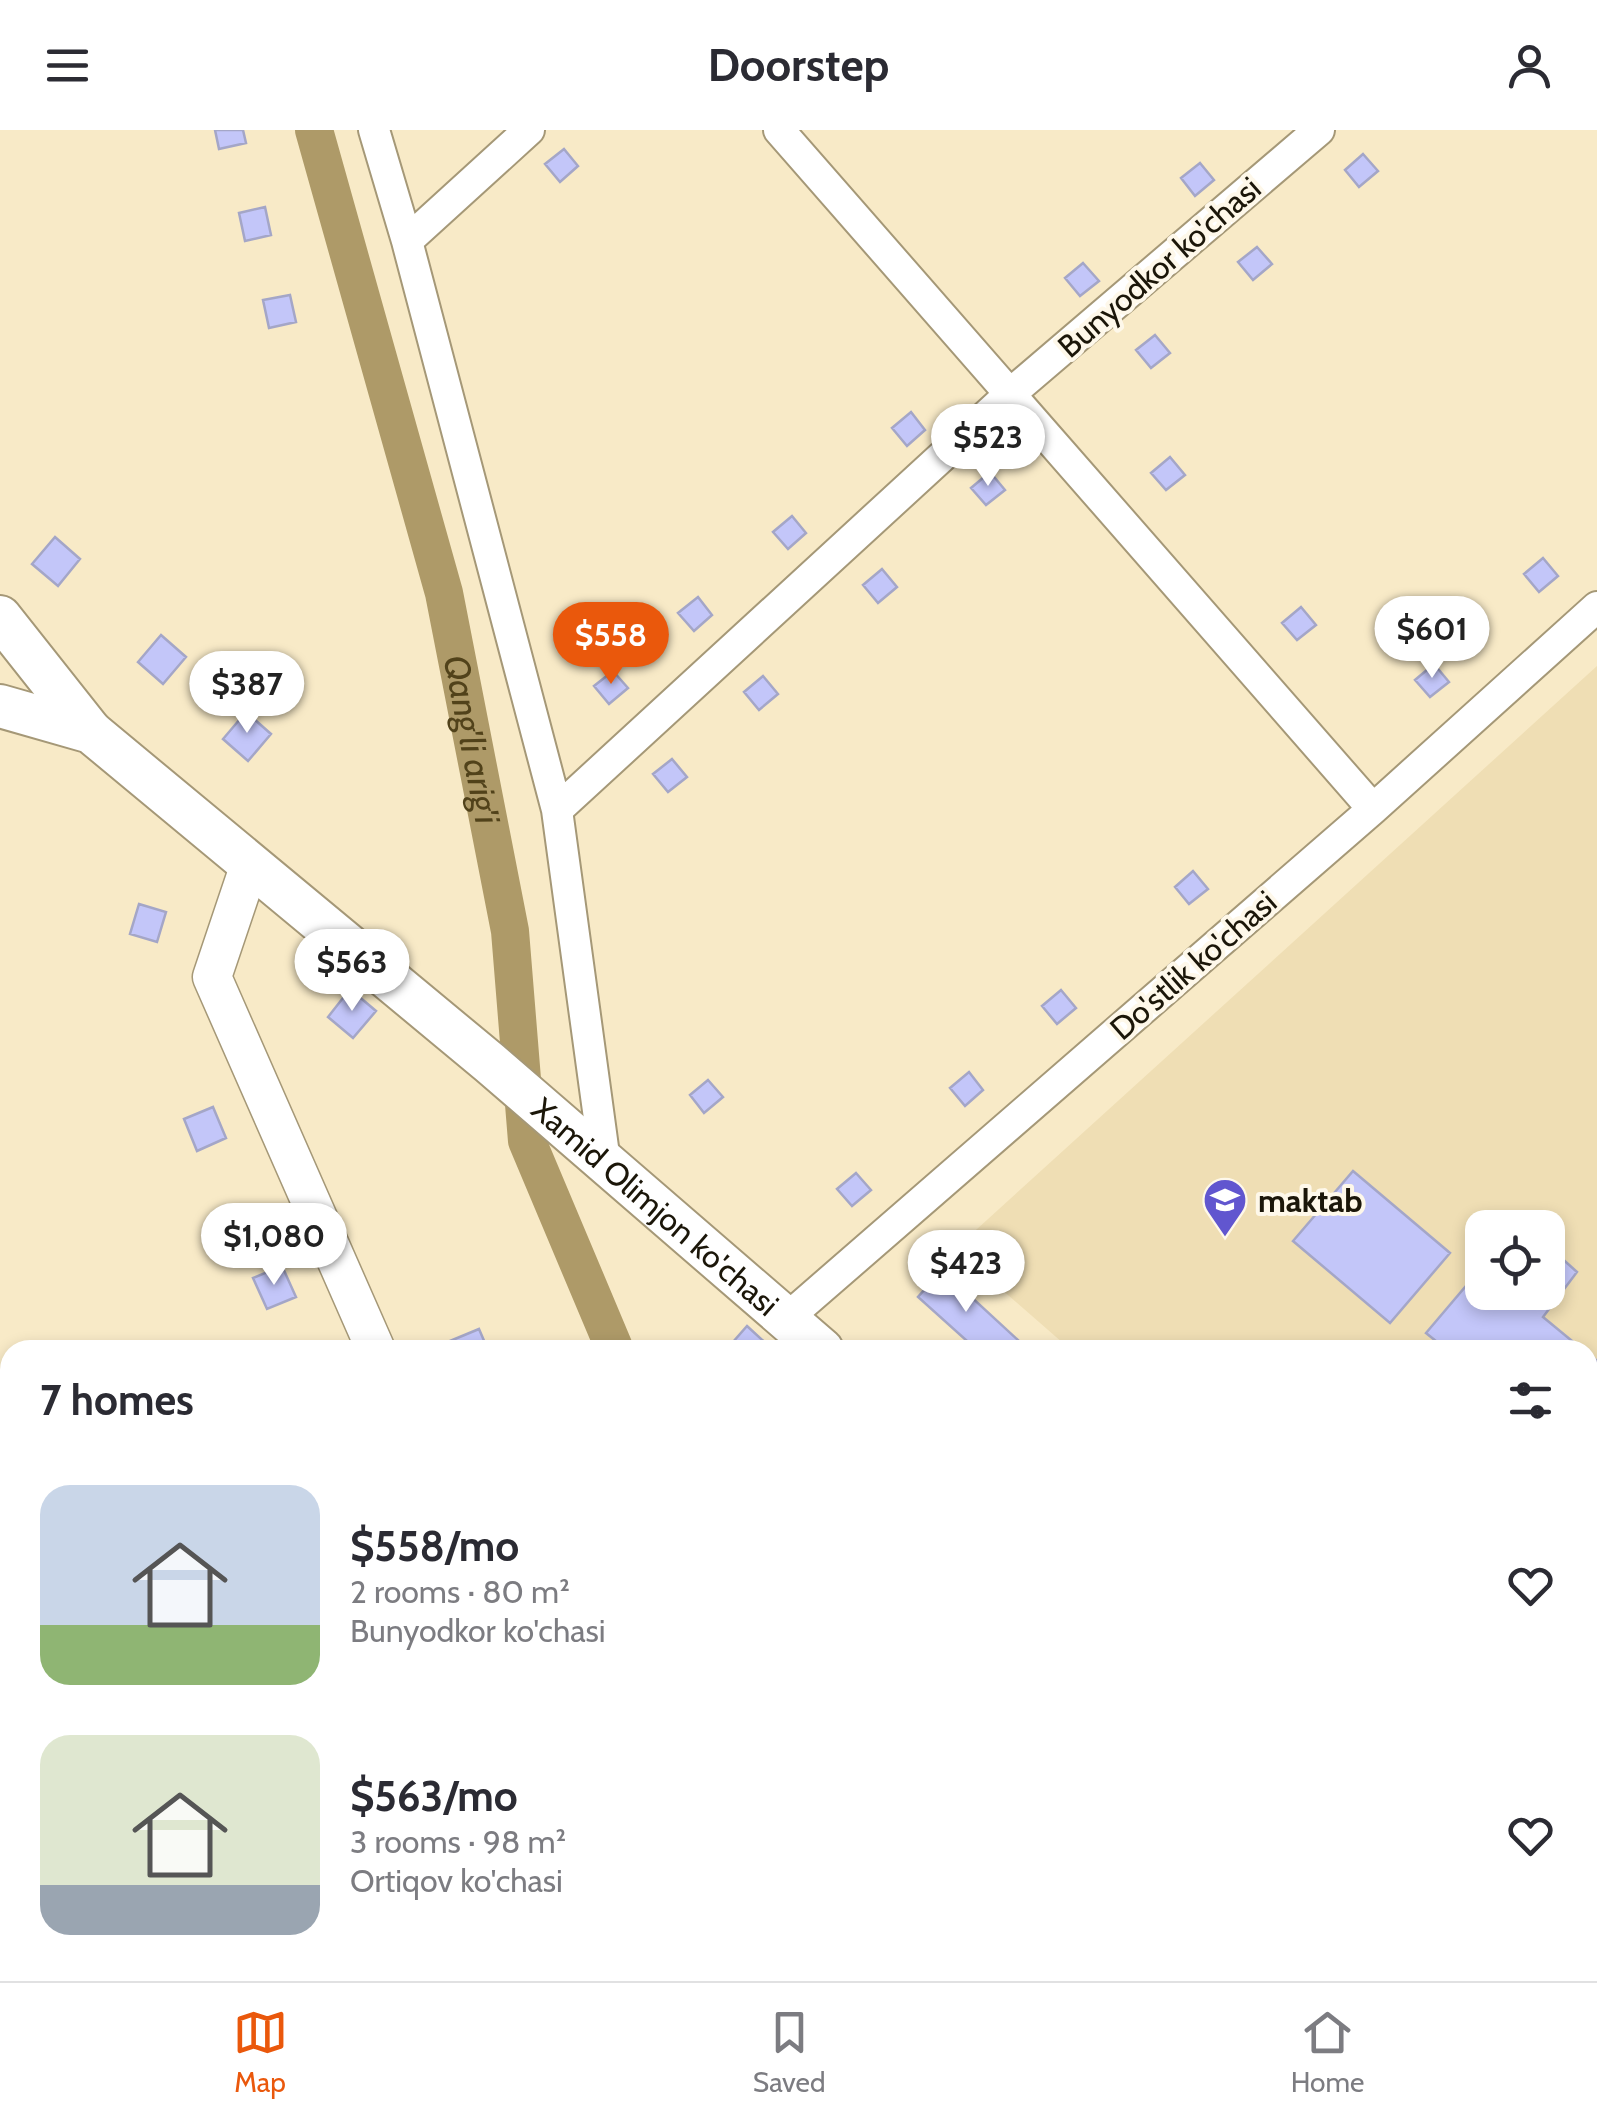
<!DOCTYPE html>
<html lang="en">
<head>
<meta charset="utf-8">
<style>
	:root { --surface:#fff; --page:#f7f7f7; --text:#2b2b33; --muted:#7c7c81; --line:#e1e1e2; --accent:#ea580c }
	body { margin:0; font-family:Cabin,sans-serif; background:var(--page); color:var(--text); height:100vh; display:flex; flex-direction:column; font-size:38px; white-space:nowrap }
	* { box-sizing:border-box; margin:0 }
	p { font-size:32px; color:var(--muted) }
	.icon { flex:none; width:55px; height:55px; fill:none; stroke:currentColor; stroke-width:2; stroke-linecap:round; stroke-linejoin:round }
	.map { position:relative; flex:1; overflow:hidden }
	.drawer { position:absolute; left:0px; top:1210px; width:1598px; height:642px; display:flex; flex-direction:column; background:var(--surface); border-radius:30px 30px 0 0; box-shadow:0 5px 15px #0003 }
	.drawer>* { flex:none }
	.buttons { position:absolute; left:1465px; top:1080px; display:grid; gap:20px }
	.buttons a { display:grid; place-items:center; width:100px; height:100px; border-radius:20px; background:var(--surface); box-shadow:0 5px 15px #0003; font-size:50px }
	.price { position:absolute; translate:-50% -85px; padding:0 22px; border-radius:35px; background:#fff; color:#222; font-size:32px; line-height:65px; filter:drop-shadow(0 2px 5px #0008) }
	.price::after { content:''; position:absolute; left:50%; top:60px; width:30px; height:22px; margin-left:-15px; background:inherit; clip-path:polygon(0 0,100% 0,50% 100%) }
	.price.on { background:var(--accent); color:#fff }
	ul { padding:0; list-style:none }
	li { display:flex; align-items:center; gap:30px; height:250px; padding:0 40px }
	li span { display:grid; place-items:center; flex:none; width:280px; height:200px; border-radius:30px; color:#555 }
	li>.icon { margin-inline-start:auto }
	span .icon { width:120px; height:120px; fill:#fffc; stroke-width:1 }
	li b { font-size:42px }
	h2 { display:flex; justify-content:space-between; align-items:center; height:120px; padding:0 40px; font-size:42px }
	header { display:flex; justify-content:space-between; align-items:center; height:130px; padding:0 40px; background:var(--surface); font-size:45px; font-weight:700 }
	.tabs { display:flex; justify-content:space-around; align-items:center; height:140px; border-top:2px solid var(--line); background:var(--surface); font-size:28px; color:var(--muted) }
	.tabs a { display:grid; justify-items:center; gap:5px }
	.tabs .on { color:var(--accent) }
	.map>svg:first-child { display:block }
</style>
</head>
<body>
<header><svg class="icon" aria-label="menu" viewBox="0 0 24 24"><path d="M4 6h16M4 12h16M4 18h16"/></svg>Doorstep<svg class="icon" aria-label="person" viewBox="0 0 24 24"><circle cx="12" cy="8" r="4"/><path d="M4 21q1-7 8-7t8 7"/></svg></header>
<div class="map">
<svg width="1597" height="1851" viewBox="0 0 1597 1851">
	<rect width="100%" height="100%" fill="#f8eac7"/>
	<path fill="#efdeb4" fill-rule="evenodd" d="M 1597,536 L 1597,1681 L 1588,1673 L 1588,1220 L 1071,1220 L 955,1119 ZM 1482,1098 L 1548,1098 L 1548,1162 L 1482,1162 Z"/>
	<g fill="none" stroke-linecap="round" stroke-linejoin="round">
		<g stroke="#ae9a68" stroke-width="38">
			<path id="s1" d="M 314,0 L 444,463 L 510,801 L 527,1011 L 615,1220"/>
			<path d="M 1214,1842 L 1227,1851"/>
		</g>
	</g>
	<path fill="#c3c6f9" stroke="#a4a6c7" stroke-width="2.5" d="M 215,0 L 243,0 L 246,13 L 219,19 Z
		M 564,19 L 578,36 L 560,52 L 545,34 Z
		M 1363,24 L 1378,41 L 1359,57 L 1345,40 Z
		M 1200,33 L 1214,50 L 1195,66 L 1181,48 Z
		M 265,77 L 271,105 L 245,111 L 239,83 Z
		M 1257,117 L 1272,134 L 1253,150 L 1238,132 Z
		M 1083,133 L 1099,151 L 1080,166 L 1065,148 Z
		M 290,165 L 296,192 L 269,198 L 263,170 Z
		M 1155,205 L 1170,223 L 1151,238 L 1136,220 Z
		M 911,282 L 925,300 L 907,316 L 892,298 Z
		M 1170,327 L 1185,345 L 1166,360 L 1151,343 Z
		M 990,342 L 1005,360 L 986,375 L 971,358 Z
		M 792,386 L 806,403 L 788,419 L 773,402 Z
		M 55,407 L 80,429 L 58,456 L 32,434 Z
		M 1543,428 L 1558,446 L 1539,462 L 1524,444 Z
		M 882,439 L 897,457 L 878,473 L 863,455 Z
		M 698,467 L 712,485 L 694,501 L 678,483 Z
		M 1301,477 L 1316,495 L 1297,510 L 1282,493 Z
		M 161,505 L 186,527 L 163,554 L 138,532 Z
		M 1434,534 L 1449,552 L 1430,567 L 1415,550 Z
		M 613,541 L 628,558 L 609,574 L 594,556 Z
		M 763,546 L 778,564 L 759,580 L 744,562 Z
		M 246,582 L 271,604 L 248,631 L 223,609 Z
		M 672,629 L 687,647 L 668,662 L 653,644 Z
		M 1193,741 L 1208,759 L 1189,774 L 1175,757 Z
		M 139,774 L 166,782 L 157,812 L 130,804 Z
		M 350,859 L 376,881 L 353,908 L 328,887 Z
		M 1061,860 L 1076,878 L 1057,894 L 1042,876 Z
		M 969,942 L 983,960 L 965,976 L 950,958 Z
		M 708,950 L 723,967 L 704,983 L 690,965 Z
		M 213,977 L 226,1008 L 197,1021 L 184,989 Z
		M 1353,1041 L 1450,1123 L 1390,1193 L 1293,1111 Z
		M 856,1043 L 871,1060 L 852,1076 L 837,1059 Z
		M 1548,1116 L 1577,1142 L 1543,1187 L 1583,1220 L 1447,1220 L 1426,1203 L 1482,1137 L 1482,1162 L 1548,1162 Z
		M 282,1136 L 296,1167 L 267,1179 L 253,1148 Z
		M 942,1140 L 1020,1212 L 1012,1220 L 977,1220 L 918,1167 Z
		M 747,1196 L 771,1218 L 770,1220 L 726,1220 Z
		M 479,1199 L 488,1220 L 454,1220 L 450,1211 Z
		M 1588,1223 L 1597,1231 L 1597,1341 L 1588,1334 Z
		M 127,1842 L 161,1842 L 163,1849 L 159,1851 L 130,1851 Z
		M 552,1842 L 587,1842 L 587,1843 L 567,1851 L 556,1851 Z"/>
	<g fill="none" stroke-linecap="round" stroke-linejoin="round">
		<defs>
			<path id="minor" d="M 374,0 L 407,111 L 557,680 L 605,1032
				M 779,0 L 1373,679
				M 407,111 L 529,0
				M 557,680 L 1010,264 L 1319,0
				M 786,1189 L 1373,679 L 1597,477
				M 268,1851 L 286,1842"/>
			<path id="tertiary" d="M 250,734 L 212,847 L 376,1220
				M 650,1842 L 653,1851"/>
			<g id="secondary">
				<path d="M 0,487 L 91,602"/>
				<path id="s2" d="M 0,576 L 91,602 L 490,933 L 822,1220"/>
				<path d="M 1553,1842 L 1563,1851"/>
			</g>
		</defs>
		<use href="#minor" stroke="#a59877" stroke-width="34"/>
		<use href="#tertiary" stroke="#a59877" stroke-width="41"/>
		<use href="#secondary" stroke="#a59877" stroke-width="46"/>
		<use href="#minor" stroke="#fff" stroke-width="30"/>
		<use href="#tertiary" stroke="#fff" stroke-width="38"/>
		<use href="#secondary" stroke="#fff" stroke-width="42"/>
	</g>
	<defs>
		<symbol id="school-pin" viewBox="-11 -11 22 30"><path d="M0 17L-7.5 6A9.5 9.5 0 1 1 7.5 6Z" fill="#6156cf" stroke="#fef8ea"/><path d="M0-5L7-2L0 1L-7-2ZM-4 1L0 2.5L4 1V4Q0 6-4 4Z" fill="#fff"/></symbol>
	</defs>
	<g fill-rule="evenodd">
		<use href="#school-pin" x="1200" y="1045" width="50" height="68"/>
	</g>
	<g text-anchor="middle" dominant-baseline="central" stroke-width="8" stroke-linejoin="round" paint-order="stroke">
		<g font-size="32" fill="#1b1609" stroke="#fef8ea">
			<text transform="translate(1159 137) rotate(-41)">Bunyodkor ko'chasi</text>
			<text transform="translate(1193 835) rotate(-41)">Do'stlik ko'chasi</text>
			<text stroke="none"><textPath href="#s2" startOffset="832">Xamid Olimjon ko'chasi</textPath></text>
		</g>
		<g font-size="32" font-weight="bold" fill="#1b1609" stroke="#fef8ea" text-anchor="start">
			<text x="1258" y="1070">maktab</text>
		</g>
		<g font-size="35" font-style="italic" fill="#51421a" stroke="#fef8ea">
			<text stroke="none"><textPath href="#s1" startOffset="630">Qang'li arig'i</textPath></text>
		</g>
	</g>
</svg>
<div class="buttons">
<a><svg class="icon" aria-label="locate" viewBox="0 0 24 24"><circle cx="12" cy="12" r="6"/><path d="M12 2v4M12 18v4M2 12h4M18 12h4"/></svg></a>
</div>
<b class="price" style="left:988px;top:359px">$523</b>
<b class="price" style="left:1432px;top:551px">$601</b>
<b class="price on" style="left:611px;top:557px">$558</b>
<b class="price" style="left:247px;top:606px">$387</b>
<b class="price" style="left:352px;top:884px">$563</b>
<b class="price" style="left:274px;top:1158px">$1,080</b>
<b class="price" style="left:966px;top:1185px">$423</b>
<section class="drawer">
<h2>7 homes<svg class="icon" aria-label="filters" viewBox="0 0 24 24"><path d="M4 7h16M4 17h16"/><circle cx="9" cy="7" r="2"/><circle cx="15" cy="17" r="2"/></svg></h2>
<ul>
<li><span style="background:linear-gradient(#c9d6e8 70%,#8fb573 0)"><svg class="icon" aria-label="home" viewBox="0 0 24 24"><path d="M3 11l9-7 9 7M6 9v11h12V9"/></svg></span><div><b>$558/mo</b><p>2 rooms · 80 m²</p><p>Bunyodkor ko'chasi</p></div><svg class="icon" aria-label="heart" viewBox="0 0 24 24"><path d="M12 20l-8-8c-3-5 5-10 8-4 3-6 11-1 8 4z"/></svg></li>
<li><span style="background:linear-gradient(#dfe7d0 75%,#9aa5b1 0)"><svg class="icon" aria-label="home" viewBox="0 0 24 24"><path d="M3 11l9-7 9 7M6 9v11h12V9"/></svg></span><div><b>$563/mo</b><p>3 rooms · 98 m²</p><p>Ortiqov ko'chasi</p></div><svg class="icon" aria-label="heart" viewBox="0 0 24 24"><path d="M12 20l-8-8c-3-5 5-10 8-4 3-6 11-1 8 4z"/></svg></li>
</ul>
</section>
</div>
<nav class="tabs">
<a class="on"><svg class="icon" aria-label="map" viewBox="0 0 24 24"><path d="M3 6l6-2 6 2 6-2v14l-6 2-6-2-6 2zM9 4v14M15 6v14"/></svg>Map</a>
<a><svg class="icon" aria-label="saved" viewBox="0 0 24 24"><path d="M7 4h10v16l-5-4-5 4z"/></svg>Saved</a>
<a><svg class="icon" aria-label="home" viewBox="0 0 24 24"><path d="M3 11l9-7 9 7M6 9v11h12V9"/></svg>Home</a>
</nav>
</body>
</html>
